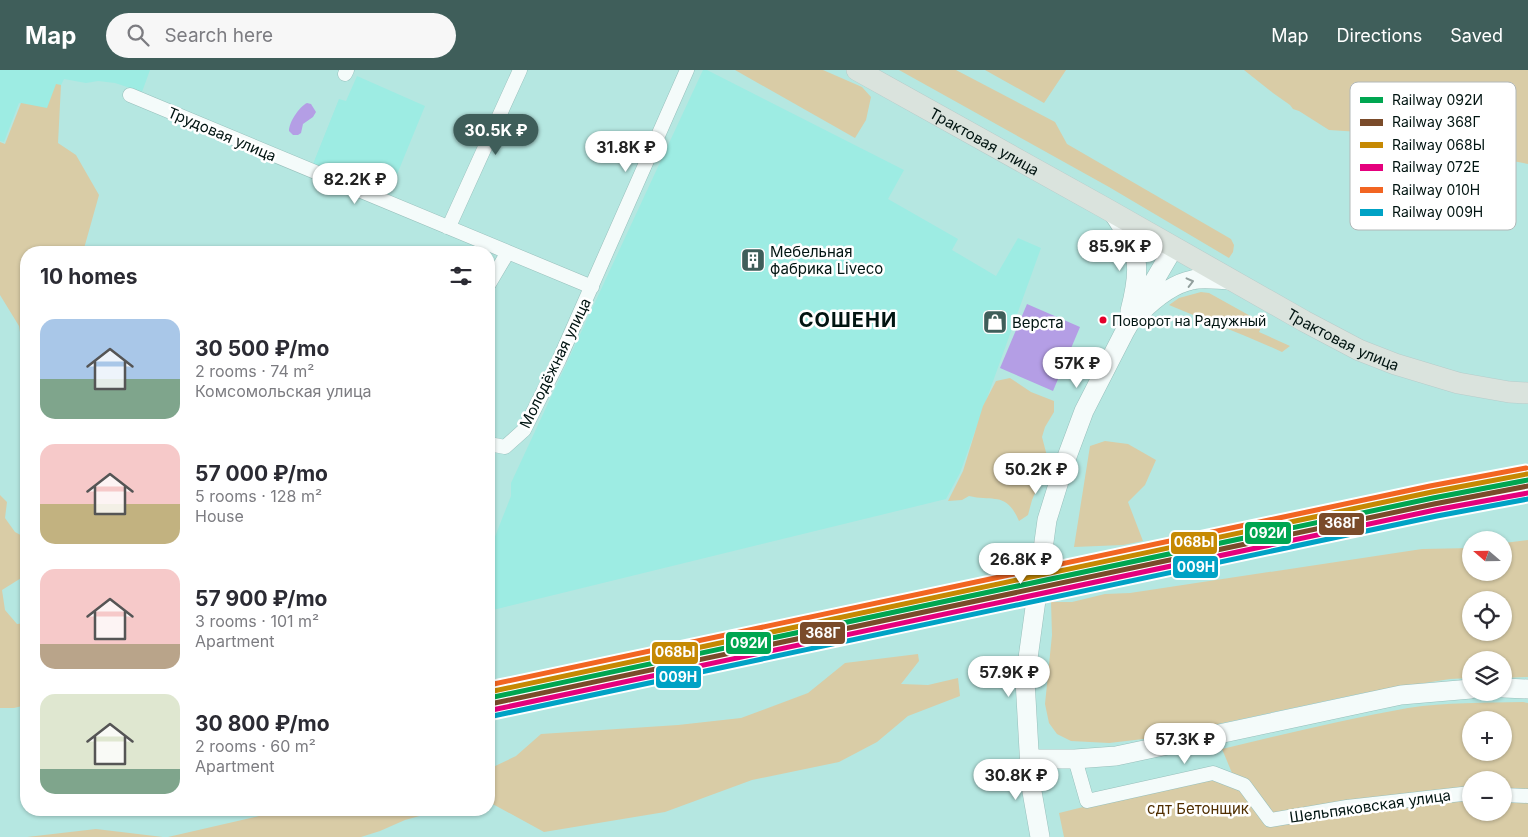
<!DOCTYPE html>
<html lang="en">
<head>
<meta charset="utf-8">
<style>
	:root { --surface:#fff; --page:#f7f7f7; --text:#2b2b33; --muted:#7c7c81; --accent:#3f5e5a }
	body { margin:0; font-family:Inter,sans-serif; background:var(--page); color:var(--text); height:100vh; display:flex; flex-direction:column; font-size:19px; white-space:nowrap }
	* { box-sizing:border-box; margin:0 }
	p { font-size:16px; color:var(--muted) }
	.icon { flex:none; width:28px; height:28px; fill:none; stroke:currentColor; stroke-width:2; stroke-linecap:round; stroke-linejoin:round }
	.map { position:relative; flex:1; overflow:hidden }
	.drawer { position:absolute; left:20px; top:176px; width:475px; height:570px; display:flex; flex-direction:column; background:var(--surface); border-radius:20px; box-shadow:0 1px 4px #0004 }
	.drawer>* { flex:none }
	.needle { width:32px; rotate:290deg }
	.controls { position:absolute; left:1462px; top:461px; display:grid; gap:10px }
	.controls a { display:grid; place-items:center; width:50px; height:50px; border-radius:50%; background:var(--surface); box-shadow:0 1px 4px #0004; font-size:25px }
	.price { position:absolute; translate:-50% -42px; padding:0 11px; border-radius:18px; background:#fff; color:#222; font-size:16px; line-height:32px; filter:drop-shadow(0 1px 2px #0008) }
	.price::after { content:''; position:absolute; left:50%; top:30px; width:15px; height:11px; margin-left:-8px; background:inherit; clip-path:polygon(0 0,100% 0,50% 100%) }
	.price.selected { background:var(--accent); color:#fff }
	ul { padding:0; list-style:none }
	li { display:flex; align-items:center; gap:15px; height:125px; padding:0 20px }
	li span { display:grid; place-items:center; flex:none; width:140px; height:100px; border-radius:15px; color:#555 }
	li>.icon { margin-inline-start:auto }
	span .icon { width:60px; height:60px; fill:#fffc; stroke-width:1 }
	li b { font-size:21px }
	h2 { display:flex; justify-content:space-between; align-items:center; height:60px; padding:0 20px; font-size:21px }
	header { display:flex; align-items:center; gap:30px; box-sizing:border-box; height:70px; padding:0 25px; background:var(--accent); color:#fff }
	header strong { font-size:24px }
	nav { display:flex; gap:28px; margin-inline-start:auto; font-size:18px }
	.search { width:350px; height:45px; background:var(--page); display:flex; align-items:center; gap:12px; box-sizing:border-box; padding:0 18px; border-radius:28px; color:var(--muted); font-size:19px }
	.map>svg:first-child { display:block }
</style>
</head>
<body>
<header>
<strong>Map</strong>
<div class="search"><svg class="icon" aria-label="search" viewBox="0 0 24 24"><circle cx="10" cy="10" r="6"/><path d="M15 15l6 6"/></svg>Search here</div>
<nav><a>Map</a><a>Directions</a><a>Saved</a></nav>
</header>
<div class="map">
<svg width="1528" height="767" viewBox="0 0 1528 767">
	<rect width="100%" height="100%" fill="#b5e7e1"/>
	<path fill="#9dece3" d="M 0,0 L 150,0 L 142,22 L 115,13 L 98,11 L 86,13 L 64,9 L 49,40 L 19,33 L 4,72 L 0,71 Z
		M 703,0 L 707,0 L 904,100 L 888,129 L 958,169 L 952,180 L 996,206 L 1018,168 L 1041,178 L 960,403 L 946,429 L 489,541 L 489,482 L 511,426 L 511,413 Z
		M 357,6 L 425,36 L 389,124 L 313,94 L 339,29 L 346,31 Z"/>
	<path fill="#d9cca6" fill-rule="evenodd" d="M 735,0 L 823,0 L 862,17 L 871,27 L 866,50 L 855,68 Z
		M 899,0 L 956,0 L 1055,52 L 1067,74 L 1231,169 L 1234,175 L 1233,182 L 1229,188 L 1109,117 Z
		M 985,0 L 1066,0 L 1044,33 Z
		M 1244,0 L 1528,0 L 1528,94 L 1465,82 L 1466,78 L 1454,76 L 1452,80 L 1374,66 L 1375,60 L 1360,57 L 1360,62 L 1329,60 L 1299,41 L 1293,39 L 1290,35 L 1273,23 Z
		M 56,14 L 61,15 L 58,73 L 76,85 L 99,125 L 83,182 L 26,182 L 26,298 L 19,256 L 0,225 L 0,72 L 5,74 L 21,33 L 47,38 Z
		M 1201,222 L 1209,223 L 1263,253 L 1259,262 L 1290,276 L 1282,282 C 1245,265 1207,251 1169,235 L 1179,228 Z
		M 1010,308 L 1031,322 L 1054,331 L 1054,342 L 1045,357 L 1042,367 L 1047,386 L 1044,403 L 1032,430 L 1028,445 L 1019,451 C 1006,421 994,432 969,426 L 962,430 L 948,431 L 963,401 L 983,336 L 996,311 Z
		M 1105,371 L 1128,374 L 1156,390 L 1145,415 L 1128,432 L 1143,471 L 1123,475 L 1074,477 L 1090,376 Z
		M 0,425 L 7,432 L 5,448 L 15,462 L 26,468 L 26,505 L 2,520 L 5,540 L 17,554 L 26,553 L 26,635 L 14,638 L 0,638 Z
		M 1528,470 L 1528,607 L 1504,608 L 1504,590 L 1471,590 L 1471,608 L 1450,609 L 1363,623 L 1152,668 L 1109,673 L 1071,671 L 1057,664 L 1049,653 L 1045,634 L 1052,565 L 1051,532 L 1072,532 L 1105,524 L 1130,523 L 1422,479 L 1471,478 L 1471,502 L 1504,502 L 1504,473 ZM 1471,530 L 1504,530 L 1504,562 L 1471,562 Z
		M 918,584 L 919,591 L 901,614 L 928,615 L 958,608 L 960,626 L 908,646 L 877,672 L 839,692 L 752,710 L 665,742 L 544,762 L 489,732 L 489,699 L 516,686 L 541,664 L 678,655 L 741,648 L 808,623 L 845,593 Z
		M 1523,632 L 1528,633 L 1528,767 L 1064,767 L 1059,743 L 1200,708 L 1237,715 L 1222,679 C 1284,664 1346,649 1408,638 C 1446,632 1485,633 1523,632 ZM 1471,650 L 1504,650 L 1504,682 L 1471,682 ZM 1471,710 L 1504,710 L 1504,742 L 1471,742 Z
		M 268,740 L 441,740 L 405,750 L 380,761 L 361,767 L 168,767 L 259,746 Z
		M 96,759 L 163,767 L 27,767 Z"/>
	<path fill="#b49ee5" d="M 307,33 L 311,34 L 316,42 L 313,47 L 303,54 L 301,63 L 298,65 L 293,65 L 289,61 C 289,52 299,37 307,33 Z
		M 1027,234 L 1080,257 L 1053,321 L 1000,298 Z"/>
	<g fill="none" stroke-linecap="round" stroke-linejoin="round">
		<defs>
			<path id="street" d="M 345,4 L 347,0
				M 130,25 L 592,217
				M 447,157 L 451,152 L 520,0
				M 489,214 L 508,182
				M 489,374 L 505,377 L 524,360 L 559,290 L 687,0
				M 1075,689 L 1087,731 L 1213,703 L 1244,715 L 1270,750 L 1347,737 L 1471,723
				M 1504,725 L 1528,726"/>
			<path id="secondary" d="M 1113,143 C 1139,181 1142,195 1130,241
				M 1140,243 C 1154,229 1172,214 1192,210 C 1204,207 1219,210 1231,210
				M 1504,618 L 1528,619
				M 1029,689 L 1075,689 L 1116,686 L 1401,625 L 1471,619
				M 1040,767 L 1031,716 L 1025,610 L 1047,450 L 1065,392 L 1084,341 L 1125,261 L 1174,177"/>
			<g id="primary">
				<path id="s1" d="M 857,0 L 1105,138 L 1304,251 L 1359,280 L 1395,294 L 1458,313 L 1509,322 L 1528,323"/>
			</g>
		</defs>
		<use href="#street" stroke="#97bfbb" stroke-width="15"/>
		<use href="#secondary" stroke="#97bfbb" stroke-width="20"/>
		<use href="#primary" stroke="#b6ccca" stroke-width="22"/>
		<use href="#street" stroke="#f4fbfa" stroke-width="14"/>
		<use href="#secondary" stroke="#f4fbfa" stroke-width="19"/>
		<use href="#primary" stroke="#dae3dd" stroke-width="21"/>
		<defs>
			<path id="rail-1" d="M 489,628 L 1433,428 L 1528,410"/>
			<path id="rail-2" d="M 490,634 L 1434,434 L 1528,416"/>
			<path id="rail-3" d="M 489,622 L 1432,422 L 1527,404"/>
			<path id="rail-4" d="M 492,640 L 1435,440 L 1528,423"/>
			<path id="rail-5" d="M 489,615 L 1430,416 L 1526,398"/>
			<path id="rail-6" d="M 493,646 L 1437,446 L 1528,429"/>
		</defs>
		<use href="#rail-1" stroke="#fff" stroke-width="9"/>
		<use href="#rail-2" stroke="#fff" stroke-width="9"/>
		<use href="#rail-3" stroke="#fff" stroke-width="9"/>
		<use href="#rail-4" stroke="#fff" stroke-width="9"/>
		<use href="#rail-5" stroke="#fff" stroke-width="9"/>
		<use href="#rail-6" stroke="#fff" stroke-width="9"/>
		<use href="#rail-1" stroke="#00a651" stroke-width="5"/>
		<use href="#rail-2" stroke="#7a4b2a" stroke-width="5"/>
		<use href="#rail-3" stroke="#c68903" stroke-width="5"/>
		<use href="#rail-4" stroke="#e5007d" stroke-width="5"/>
		<use href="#rail-5" stroke="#f26522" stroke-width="5"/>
		<use href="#rail-6" stroke="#00a2c5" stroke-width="5"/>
	</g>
	<defs><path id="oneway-chevron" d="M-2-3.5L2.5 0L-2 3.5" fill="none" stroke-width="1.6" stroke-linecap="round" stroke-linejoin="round" transform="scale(1.25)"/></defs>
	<use stroke="#929f9d" href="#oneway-chevron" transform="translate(1190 212) rotate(-14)"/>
	<defs>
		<symbol id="building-square" viewBox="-11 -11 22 22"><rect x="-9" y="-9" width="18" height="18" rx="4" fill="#3f5e5a" stroke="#fff"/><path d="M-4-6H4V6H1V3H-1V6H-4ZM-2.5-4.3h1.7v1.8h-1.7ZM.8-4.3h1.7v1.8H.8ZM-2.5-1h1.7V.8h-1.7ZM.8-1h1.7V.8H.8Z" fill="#fff"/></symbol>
		<symbol id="shop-square" viewBox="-11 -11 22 22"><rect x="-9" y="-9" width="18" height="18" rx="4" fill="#3f5e5a" stroke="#fff"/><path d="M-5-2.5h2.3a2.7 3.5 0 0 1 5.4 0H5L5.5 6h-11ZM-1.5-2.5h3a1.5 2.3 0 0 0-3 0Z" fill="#fff"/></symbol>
	</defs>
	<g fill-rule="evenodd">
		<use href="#building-square" x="739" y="176" width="28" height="28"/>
		<use href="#shop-square" x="981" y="238" width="28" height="28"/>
	</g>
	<circle fill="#e4002b" stroke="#fff" stroke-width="2" cx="1103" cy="250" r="4.5"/>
	<g text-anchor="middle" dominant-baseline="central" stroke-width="5" stroke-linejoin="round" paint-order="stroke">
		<g font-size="14" fill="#001411" stroke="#fff" text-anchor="start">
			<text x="1112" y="250">Поворот на Радужный</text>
		</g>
		<g font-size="15" fill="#001411" stroke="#fff">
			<text transform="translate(222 64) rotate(23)">Трудовая улица</text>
			<text stroke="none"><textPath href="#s1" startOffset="146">Трактовая улица</textPath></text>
			<text stroke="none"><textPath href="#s1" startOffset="556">Трактовая улица</textPath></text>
			<text transform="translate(555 293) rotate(-64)">Молодёжная улица</text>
			<text transform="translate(1370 736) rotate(-8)">Шельпяковская улица</text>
		</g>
		<g font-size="15" fill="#001411" stroke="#fff" text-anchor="start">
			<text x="770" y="181">Мебельная<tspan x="770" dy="17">фабрика Liveco</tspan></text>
			<text x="1012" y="252">Верста</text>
		</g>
		<g font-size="15" fill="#502e01" stroke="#fff">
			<text x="1198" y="738">сдт Бетонщик</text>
		</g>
		<g font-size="20" font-weight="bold" letter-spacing="1" fill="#001411" stroke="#fff">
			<text x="848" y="250">СОШЕНИ</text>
		</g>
	</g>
	<rect x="1350" y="12" width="166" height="148" rx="8" fill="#fff" stroke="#b2b8b8" stroke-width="1"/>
	<rect x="1360" y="27" width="23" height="6" fill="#00a651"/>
	<rect x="1360" y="49" width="23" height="7" fill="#7a4b2a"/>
	<rect x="1360" y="72" width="23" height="6" fill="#c68903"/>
	<rect x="1360" y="94" width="23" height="7" fill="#e5007d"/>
	<rect x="1360" y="117" width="23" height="6" fill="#f26522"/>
	<rect x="1360" y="139" width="23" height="7" fill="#00a2c5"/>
	<g font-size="14" fill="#001411">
		<text x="1392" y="35">Railway 092И</text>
		<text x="1392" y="57">Railway 368Г</text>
		<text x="1392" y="80">Railway 068Ы</text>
		<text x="1392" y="102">Railway 072Е</text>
		<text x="1392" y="125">Railway 010Н</text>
		<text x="1392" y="147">Railway 009Н</text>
	</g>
	<g stroke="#fff" stroke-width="2">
		<rect x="1318" y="442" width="47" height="24" rx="5" fill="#7a4b2a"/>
		<rect x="1244" y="451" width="48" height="24" rx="5" fill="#00a651"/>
		<rect x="1170" y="461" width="48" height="24" rx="5" fill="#c68903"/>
		<rect x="1172" y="485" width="47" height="24" rx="5" fill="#00a2c5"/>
		<rect x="799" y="551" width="47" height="24" rx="5" fill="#7a4b2a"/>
		<rect x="725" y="561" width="47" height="24" rx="5" fill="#00a651"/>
		<rect x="651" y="571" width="48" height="24" rx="5" fill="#c68903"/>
		<rect x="655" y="595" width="47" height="24" rx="5" fill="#00a2c5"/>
	</g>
	<g font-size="14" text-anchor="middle" font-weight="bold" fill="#fff">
		<text x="1342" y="458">368Г</text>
		<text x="1268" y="468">092И</text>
		<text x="1194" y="477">068Ы</text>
		<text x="1196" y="502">009Н</text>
		<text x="823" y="568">368Г</text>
		<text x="749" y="578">092И</text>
		<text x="675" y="587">068Ы</text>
		<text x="678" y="612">009Н</text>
	</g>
</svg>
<div class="controls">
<a><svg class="needle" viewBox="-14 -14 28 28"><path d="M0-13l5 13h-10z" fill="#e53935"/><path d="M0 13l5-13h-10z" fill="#7c7c81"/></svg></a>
<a><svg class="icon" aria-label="locate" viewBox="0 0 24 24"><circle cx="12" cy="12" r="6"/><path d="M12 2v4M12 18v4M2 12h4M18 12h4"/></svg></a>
<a><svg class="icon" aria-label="layers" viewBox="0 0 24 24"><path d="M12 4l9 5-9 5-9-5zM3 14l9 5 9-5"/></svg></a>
<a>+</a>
<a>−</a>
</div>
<b class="price selected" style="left:496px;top:86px">30.5K ₽</b>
<b class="price" style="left:626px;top:103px">31.8K ₽</b>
<b class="price" style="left:355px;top:135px">82.2K ₽</b>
<b class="price" style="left:1120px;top:202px">85.9K ₽</b>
<b class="price" style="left:1077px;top:319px">57K ₽</b>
<b class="price" style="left:1036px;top:425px">50.2K ₽</b>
<b class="price" style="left:1021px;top:515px">26.8K ₽</b>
<b class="price" style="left:1009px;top:628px">57.9K ₽</b>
<b class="price" style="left:1185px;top:695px">57.3K ₽</b>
<b class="price" style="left:1016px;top:731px">30.8K ₽</b>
<section class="drawer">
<h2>10 homes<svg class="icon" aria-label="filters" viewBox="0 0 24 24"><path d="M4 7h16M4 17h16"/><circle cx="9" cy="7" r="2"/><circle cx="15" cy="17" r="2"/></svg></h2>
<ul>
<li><span style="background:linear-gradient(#a9c7e8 60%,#7fa58c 0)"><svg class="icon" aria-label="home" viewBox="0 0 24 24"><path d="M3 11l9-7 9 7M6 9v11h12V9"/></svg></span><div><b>30 500 ₽/mo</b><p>2 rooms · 74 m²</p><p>Комсомольская улица</p></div></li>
<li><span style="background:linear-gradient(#f6c9c9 60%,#c2b280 0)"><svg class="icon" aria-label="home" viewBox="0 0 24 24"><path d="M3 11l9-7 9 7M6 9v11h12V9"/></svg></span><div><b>57 000 ₽/mo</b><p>5 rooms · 128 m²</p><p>House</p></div></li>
<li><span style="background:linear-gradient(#f6c9c9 75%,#b9a48a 0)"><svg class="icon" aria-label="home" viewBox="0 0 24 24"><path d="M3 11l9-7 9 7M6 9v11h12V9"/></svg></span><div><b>57 900 ₽/mo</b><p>3 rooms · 101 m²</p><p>Apartment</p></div></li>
<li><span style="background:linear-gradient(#dfe7d0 75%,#7fa58c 0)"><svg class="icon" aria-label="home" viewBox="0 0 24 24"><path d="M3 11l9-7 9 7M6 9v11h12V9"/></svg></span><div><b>30 800 ₽/mo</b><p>2 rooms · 60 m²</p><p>Apartment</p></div></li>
</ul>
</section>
</div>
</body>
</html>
